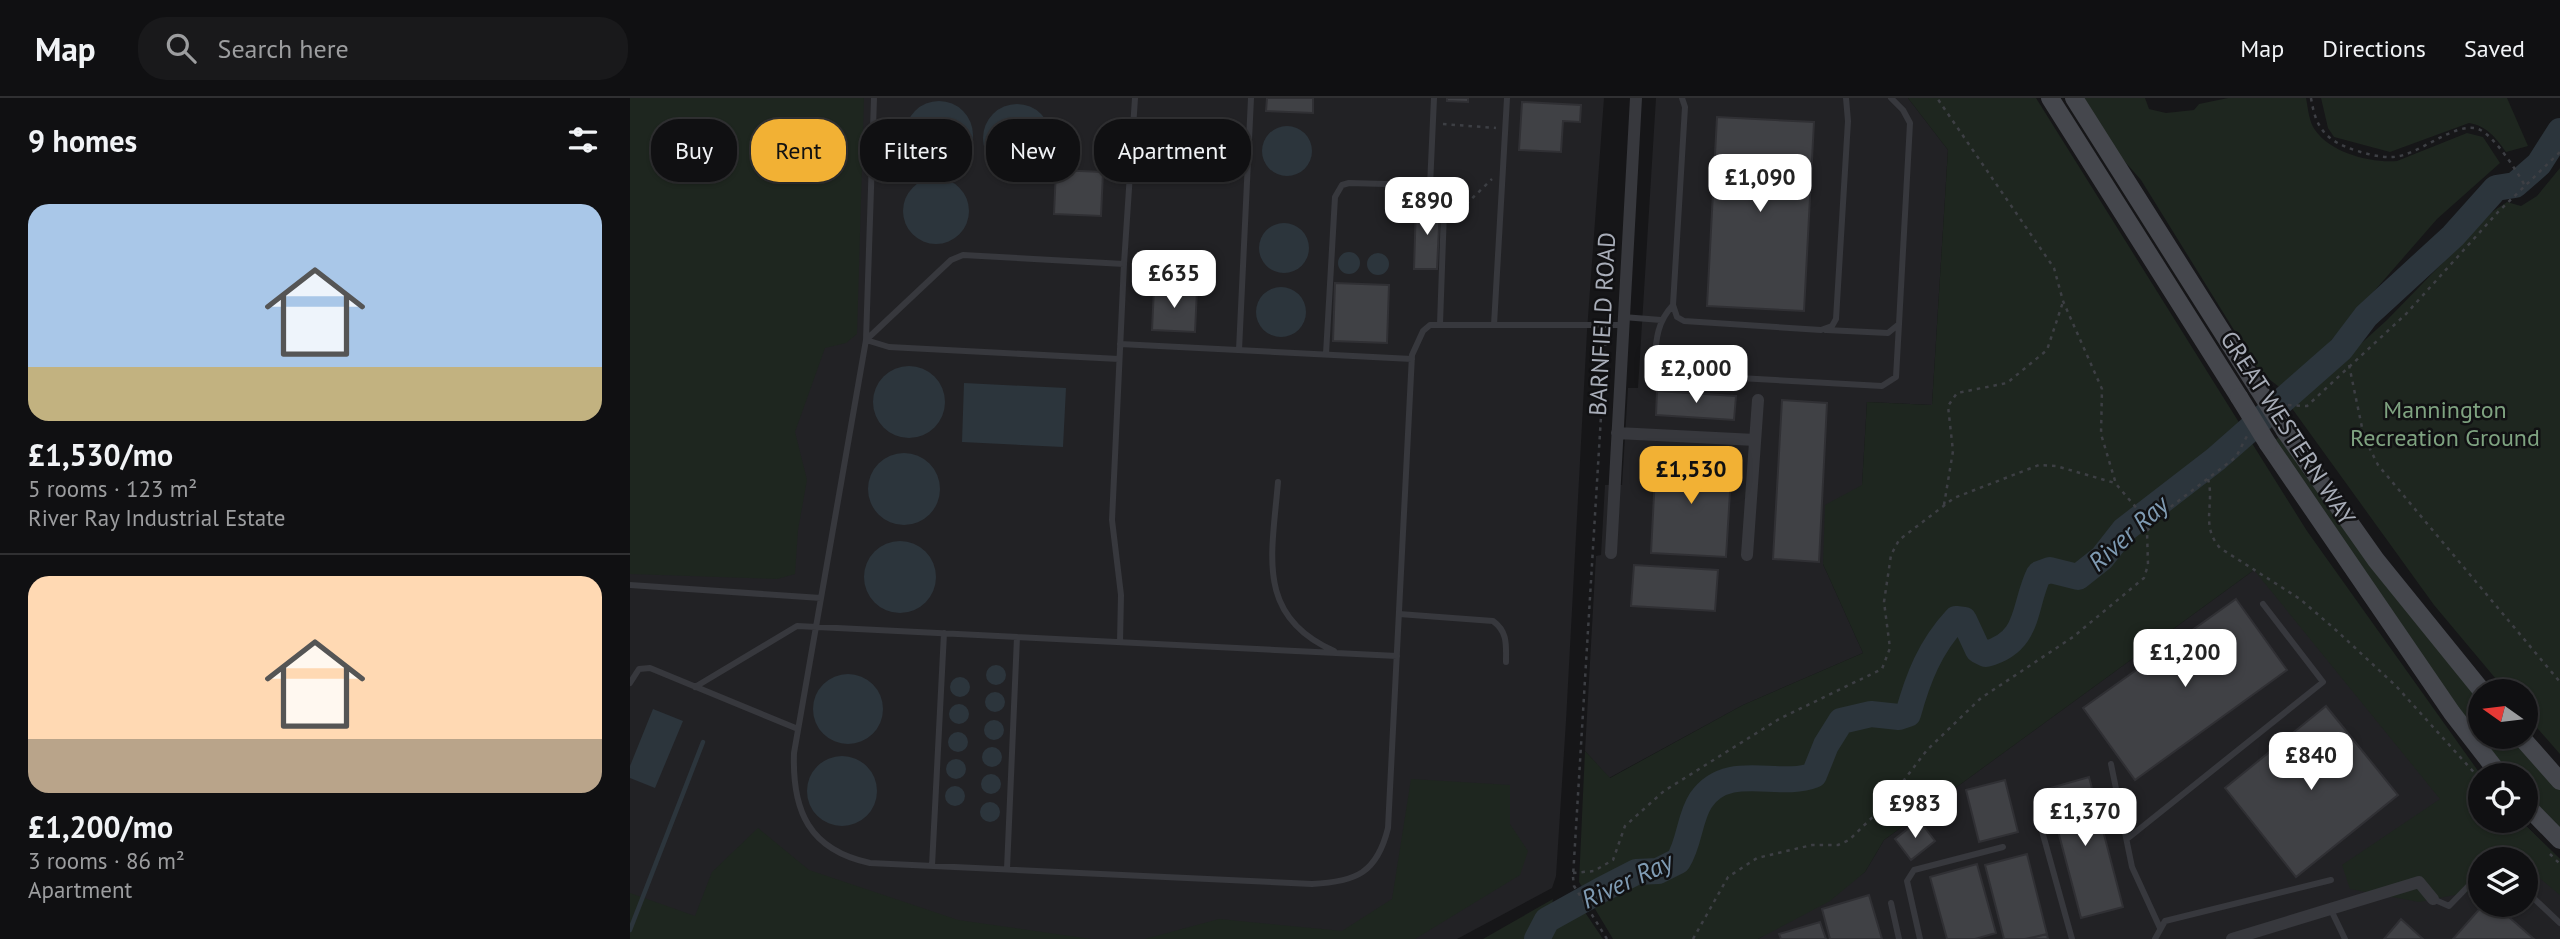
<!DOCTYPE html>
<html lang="en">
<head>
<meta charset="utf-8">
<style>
	:root { --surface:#101012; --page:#19191b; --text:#f1f3f6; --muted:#9c9d9f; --line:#303032; --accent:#f2b134 }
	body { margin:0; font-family:"PT Sans",sans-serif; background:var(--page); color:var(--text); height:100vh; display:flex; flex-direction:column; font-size:26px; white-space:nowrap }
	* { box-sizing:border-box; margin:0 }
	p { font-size:23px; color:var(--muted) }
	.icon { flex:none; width:38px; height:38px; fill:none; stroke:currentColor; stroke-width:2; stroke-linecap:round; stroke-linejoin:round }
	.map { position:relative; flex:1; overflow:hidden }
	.side { display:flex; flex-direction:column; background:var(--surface); width:630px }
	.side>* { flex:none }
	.guide { position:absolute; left:21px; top:21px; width:665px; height:63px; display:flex; gap:14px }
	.needle { width:46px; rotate:284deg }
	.tools { position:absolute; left:1838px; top:581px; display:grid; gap:14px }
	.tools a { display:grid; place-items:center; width:70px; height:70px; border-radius:50%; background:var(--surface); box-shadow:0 2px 5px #0004,0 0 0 2px var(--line); font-size:35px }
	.price { position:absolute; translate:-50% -60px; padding:0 16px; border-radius:14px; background:#fff; color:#222; font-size:23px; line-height:46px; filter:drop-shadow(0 2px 4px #0008) }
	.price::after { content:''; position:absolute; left:50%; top:42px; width:21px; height:16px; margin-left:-10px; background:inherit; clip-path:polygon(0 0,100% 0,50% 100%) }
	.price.selected { background:var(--accent); color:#111 }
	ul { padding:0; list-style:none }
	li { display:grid; align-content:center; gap:14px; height:371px; padding:0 28px }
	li+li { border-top:2px solid var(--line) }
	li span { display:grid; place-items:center; height:217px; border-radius:21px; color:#555 }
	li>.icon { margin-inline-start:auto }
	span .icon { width:126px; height:126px; fill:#fffc; stroke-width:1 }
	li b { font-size:30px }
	h2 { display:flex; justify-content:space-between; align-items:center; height:84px; padding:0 28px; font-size:30px }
	.pill { padding:0 24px; border-radius:28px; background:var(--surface); box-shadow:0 2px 5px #0004,0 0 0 2px var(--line); font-size:24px; line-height:63px }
	.pill.selected { background:var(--accent); color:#111 }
	header { display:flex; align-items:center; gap:42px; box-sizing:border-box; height:98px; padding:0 35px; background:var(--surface); border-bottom:2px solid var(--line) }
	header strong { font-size:33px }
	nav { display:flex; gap:38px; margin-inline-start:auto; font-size:24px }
	.search { width:490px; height:63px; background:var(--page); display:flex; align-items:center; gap:18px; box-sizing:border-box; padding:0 24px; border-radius:28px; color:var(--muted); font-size:26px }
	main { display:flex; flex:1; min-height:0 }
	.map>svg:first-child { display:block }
</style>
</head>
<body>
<header>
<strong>Map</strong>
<div class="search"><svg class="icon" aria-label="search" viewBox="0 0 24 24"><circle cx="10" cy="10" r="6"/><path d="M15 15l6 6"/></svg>Search here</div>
<nav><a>Map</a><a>Directions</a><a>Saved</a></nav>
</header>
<main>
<section class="side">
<h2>9 homes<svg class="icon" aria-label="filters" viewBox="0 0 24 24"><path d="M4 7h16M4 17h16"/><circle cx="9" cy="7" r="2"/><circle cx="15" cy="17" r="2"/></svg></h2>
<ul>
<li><span style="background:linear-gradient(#a9c7e8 75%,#c2b280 0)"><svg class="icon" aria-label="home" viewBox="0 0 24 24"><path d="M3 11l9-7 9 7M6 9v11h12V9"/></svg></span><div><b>£1,530/mo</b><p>5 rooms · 123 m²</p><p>River Ray Industrial Estate</p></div></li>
<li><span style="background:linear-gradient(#ffd9b3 75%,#b9a48a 0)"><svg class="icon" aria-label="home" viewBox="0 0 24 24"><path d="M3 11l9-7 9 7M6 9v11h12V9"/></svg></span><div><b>£1,200/mo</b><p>3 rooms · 86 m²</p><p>Apartment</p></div></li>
</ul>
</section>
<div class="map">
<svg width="1930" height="841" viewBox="0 0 1930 841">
	<rect width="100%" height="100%" fill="#161618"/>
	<path fill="#222225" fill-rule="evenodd" d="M 0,0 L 974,0 L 957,233 L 936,623 L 926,778 L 922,790 L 827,841 L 0,841 Z
		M 1026,0 L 1278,0 L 1318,52 L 1302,307 L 1237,304 L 1232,388 L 1193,466 L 1233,555 L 1113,607 L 979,680 L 955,653 L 966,458 L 971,457 L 975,387 L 992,387 L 998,290 L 1008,290 Z
		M 1624,472 L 1843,667 L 1851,677 L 1850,723 L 1891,723 L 1930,761 L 1930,841 L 1128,841 L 1235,774 L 1254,742 ZM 1850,761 L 1895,761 L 1895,807 L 1850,807 Z"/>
	<path fill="#1e261f" d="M 0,0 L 234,0 L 227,236 L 216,245 L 195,250 L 165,334 L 177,382 L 168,432 L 165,476 L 147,481 L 0,476 Z
		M 1278,0 L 1406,0 L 1677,433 L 1851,677 L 1850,723 L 1891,723 L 1930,761 L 1930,797 L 1895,768 L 1895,761 L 1850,761 L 1850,792 L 1789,804 L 1720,791 L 1712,767 L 1810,701 L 1624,472 L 1254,742 L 1235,774 L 1200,803 L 1128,841 L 983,841 L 949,784 L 955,653 L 980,680 L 1113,607 L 1233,555 L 1193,466 L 1195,407 L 1232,387 L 1237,304 L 1302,307 L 1318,52 Z
		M 1454,0 L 1515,0 L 1519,11 L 1536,15 L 1564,12 L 1569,6 L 1598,0 L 1676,0 C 1678,10 1679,24 1685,32 C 1701,55 1740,65 1767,63 L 1837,35 L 1853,39 L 1870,65 L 1807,121 L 1678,269 L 1653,292 L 1630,274 L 1511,82 L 1482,49 Z
		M 1691,0 L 1877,0 L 1898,48 L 1876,54 C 1866,40 1857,28 1839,25 L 1760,54 L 1704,39 L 1698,30 Z
		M 1930,70 L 1930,656 L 1895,616 L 1895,593 L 1876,593 L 1804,507 L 1661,309 L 1757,222 L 1862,114 L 1877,104 L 1891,108 L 1907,98 Z
		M 1649,339 L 1737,462 L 1850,603 L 1850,639 L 1881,639 L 1930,691 L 1930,730 L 1895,693 L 1895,677 L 1881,677 L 1841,628 L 1645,342 Z
		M 781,681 L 880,687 L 880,726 L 898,753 L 890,777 L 785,841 L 515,841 L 589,821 L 712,833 L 762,801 Z
		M 128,730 L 179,772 L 328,822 L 461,841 L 0,841 L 0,795 L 65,818 L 82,774 Z
		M 923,801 L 922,807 L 902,841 L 853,841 Z
		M 950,807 L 973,841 L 912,841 L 925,821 Z"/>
	<path fill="#2c353c" d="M275 37a34 34 0 1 1 68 0a34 34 0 1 1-68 0Z
		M353 40a34 34 0 1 1 68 0a34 34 0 1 1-68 0Z
		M632 53a25 25 0 1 1 50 0a25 25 0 1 1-50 0Z
		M273 113a33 33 0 1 1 66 0a33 33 0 1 1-66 0Z
		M629 150a25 25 0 1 1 50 0a25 25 0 1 1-50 0Z
		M708 165a11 11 0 1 1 22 0a11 11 0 1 1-22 0Z
		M737 166a11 11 0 1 1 22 0a11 11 0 1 1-22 0Z
		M626 214a25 25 0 1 1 50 0a25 25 0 1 1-50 0Z
		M243 304a36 36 0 1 1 72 0a36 36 0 1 1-72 0Z
		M 334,285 L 436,290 L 433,349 L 332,344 Z
		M238 391a36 36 0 1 1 72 0a36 36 0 1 1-72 0Z
		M234 479a36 36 0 1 1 72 0a36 36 0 1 1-72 0Z
		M356 577a10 10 0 1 1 20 0a10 10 0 1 1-20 0Z
		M183 611a35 35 0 1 1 70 0a35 35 0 1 1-70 0Z
		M320 589a10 10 0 1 1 20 0a10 10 0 1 1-20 0Z
		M355 604a10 10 0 1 1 20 0a10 10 0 1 1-20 0Z
		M319 616a10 10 0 1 1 20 0a10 10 0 1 1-20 0Z
		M 23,611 L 53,623 L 25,690 L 0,680 L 0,668 Z
		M354 632a10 10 0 1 1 20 0a10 10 0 1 1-20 0Z
		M318 644a10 10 0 1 1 20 0a10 10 0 1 1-20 0Z
		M352 659a10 10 0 1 1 20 0a10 10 0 1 1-20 0Z
		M177 693a35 35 0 1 1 70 0a35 35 0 1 1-70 0Z
		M316 671a10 10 0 1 1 20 0a10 10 0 1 1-20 0Z
		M351 686a10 10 0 1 1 20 0a10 10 0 1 1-20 0Z
		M315 698a10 10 0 1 1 20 0a10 10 0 1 1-20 0Z
		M350 714a10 10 0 1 1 20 0a10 10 0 1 1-20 0Z"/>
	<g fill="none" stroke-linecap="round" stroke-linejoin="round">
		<path stroke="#2c353c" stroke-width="4.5" d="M 0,832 L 73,644"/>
		<path stroke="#2c353c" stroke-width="26" d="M 907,841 L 917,822 L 971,792 L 1006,774 L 1028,773 L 1048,763 C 1060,744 1059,720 1071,702 C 1098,663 1148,691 1184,677 L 1196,647 L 1211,623 L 1241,616 L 1269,619 L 1278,616 C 1288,580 1300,549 1326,521 L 1334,522 L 1348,552 L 1356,556 C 1401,544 1393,508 1409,476 L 1420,472 L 1448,479 L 1472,460 L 1494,432 L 1586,361 L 1711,251 L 1736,218 L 1823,138 L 1866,90 L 1885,87 L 1909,66 L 1930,33"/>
	</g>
	<path fill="#404145" stroke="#303034" stroke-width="2" d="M 637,0 L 683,0 L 683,15 L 636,13 Z
		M 817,0 L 838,0 L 838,4 L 817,3 Z
		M 892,4 L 951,7 L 950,24 L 933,23 L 931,54 L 889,52 Z
		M 1087,19 L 1184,24 L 1174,213 L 1077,208 Z
		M 426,72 L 473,74 L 471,118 L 424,116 Z
		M 786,107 L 810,108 L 807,171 L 784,171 Z
		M 705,185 L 759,187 L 757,245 L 703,243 Z
		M 524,190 L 567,192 L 565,234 L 522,232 Z
		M 1027,293 L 1106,298 L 1104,322 L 1026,317 Z
		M 1152,302 L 1197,305 L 1189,464 L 1143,461 Z
		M 1026,358 L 1102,362 L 1096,459 L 1021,455 Z
		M 1004,467 L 1088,472 L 1085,513 L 1001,508 Z
		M 1606,501 L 1657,572 L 1505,682 L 1453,610 Z
		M 1696,608 L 1768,697 L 1666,779 L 1595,690 Z
		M 1459,679 L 1493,809 L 1451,820 L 1417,691 Z
		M 1375,682 L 1388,734 L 1349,744 L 1336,692 Z
		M 1289,722 L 1305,743 L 1281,762 L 1265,741 Z
		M 1397,756 L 1417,836 L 1395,841 L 1374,841 L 1355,767 Z
		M 1347,766 L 1366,835 L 1345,841 L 1317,841 L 1300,779 Z
		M 1239,797 L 1252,841 L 1200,841 L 1192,811 Z
		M 1853,807 L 1865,807 L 1904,841 L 1823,841 Z
		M 1771,821 L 1793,841 L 1754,841 Z
		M 1190,824 L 1196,841 L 1151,841 L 1149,836 Z
		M 1417,836 L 1418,841 L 1397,841 Z"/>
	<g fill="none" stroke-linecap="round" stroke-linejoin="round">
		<path stroke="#3d3f44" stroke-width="2.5" stroke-dasharray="3.5 5" stroke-linecap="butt" d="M 1681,0 C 1685,25 1692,39 1716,49 C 1729,54 1749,60 1763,59 C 1788,58 1825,23 1848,31 C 1863,36 1887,73 1895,88
			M 813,26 L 866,30
			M 824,118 L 862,81
			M 976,236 L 943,779 L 944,788 L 977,841
			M 1719,267 L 1734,339 L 1748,367 L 1930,584
			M 1658,307 L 1677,308 L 1776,216 L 1868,114 L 1930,54
			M 1578,381 C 1585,406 1570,427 1590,450 L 1670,501 L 1707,533 L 1766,588 L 1850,681
			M 1314,407 L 1323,353 L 1318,308 L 1327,295 L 1377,285 L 1417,252 L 1433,204
			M 1517,433 L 1530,417 L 1606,359 L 1617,338
			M 1920,756 L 1930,766
			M 943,775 L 964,773 L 983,762 L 995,728 L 1034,693 L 1149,621 L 1252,571 L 1260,550 L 1254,504 L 1261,457 L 1269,442 L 1324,400 L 1409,367 L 1426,368 L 1485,385
			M 1063,841 L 1098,779 L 1127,760 L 1182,747 L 1208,747 L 1219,742 L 1255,707 L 1297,652 L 1351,600 L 1443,539 L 1514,480 L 1518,467 L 1517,433 L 1509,413 L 1486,386 L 1471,336 L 1472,291 L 1433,203 L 1424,170 L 1307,0"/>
		<path stroke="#37383d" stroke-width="6" d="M 244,0 L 236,242 L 164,655 C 162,713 179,752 240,765 L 682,786 C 726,784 747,775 758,730 L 782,257 L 793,233 L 800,227 L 864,227 L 877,0
			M 1052,0 L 1055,9 L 1043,207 L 1047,219 L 1054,223 L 1191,232 L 1202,228 L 1206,221 L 1218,23 L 1216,0
			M 800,88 L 804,0
			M 1043,207 C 1026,225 1026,244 1024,268 L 1036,276 L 1252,288 L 1266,279 L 1269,226
			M 993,219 L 1031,222
			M 864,227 L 993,227
			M 1196,232 L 1258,235 L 1269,226 L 1280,25 L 1273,12 L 1261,0
			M 490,246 L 782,261
			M 609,252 L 621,0
			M 696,256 L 705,99 L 712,87 L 719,85 L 793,87 C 809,91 811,98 814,113 L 810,226
			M 489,261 L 259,249 L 236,242 L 321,162 L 333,157 L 494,166 L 505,0
			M 648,384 C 642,457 625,518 704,553
			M 0,487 L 191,500
			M 769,516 L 863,523 C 878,534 876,547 876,564
			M 490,544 L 491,497 L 482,422 L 494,166
			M 0,585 L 9,571 L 20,570 L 168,631
			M 65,589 L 167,528 L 767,558
			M 1481,666 L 1502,769 L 1530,830
			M 1412,733 L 1442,841
			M 1497,741 L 1693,584 L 1633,506
			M 302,768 L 314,535
			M 377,771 L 387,539
			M 1895,792 L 1930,825
			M 1803,801 L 1819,808 L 1850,776
			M 1261,805 L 1269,841
			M 1701,812 L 1715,841
			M 1290,841 L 1277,783 L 1284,772 L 1373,749
			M 1525,841 L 1535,823 L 1701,782"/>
		<path stroke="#37383d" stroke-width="12" d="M 987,335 L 1125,342
			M 981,455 L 1006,0
			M 1117,457 L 1128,302
			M 1602,841 L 1789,784 L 1803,801"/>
		<path stroke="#45474d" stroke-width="18" d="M 1420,0 L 1609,299
			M 1444,0 L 1627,289
			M 1655,333 L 1746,462 L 1852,593
			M 1638,346 L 1822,615 L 1870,677
			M 1891,639 L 1930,683
			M 1895,706 L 1930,742"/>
		<path stroke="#45474d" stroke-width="18" d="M 1627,289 L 1655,333
			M 1609,299 L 1638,346"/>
	</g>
	<g text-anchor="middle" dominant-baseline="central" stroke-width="5" stroke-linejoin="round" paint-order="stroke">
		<g font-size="24" fill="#a8adb8" stroke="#111113">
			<text transform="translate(972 226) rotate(-87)">BARNFIELD ROAD</text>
			<text transform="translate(1658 330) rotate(57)">GREAT WESTERN WAY</text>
		</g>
		<g font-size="24" fill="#7fa381" stroke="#111113">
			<text x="1815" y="311">Mannington<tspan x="1815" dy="28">Recreation Ground</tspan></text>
		</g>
		<g font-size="26" font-style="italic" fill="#7f9bb3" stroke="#111113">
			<text transform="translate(1498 435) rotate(-42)">River Ray</text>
			<text transform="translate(997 782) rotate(-25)">River Ray</text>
		</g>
	</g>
</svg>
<div class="tools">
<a><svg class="needle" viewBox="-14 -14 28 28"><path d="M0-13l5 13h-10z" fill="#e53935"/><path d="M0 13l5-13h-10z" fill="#9c9d9f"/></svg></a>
<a><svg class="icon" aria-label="locate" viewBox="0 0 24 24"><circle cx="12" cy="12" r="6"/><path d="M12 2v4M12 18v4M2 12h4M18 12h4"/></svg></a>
<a><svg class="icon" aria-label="layers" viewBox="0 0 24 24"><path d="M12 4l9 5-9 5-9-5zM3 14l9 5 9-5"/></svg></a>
</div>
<b class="price" style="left:1130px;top:116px">£1,090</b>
<b class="price" style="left:797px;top:139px">£890</b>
<b class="price" style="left:544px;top:212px">£635</b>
<b class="price" style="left:1066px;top:307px">£2,000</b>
<b class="price selected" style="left:1061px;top:408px">£1,530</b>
<b class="price" style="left:1555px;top:591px">£1,200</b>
<b class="price" style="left:1681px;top:694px">£840</b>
<b class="price" style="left:1285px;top:742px">£983</b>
<b class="price" style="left:1455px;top:750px">£1,370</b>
<div class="guide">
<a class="pill">Buy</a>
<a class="pill selected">Rent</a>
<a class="pill">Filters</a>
<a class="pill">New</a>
<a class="pill">Apartment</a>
</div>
</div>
</main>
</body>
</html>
